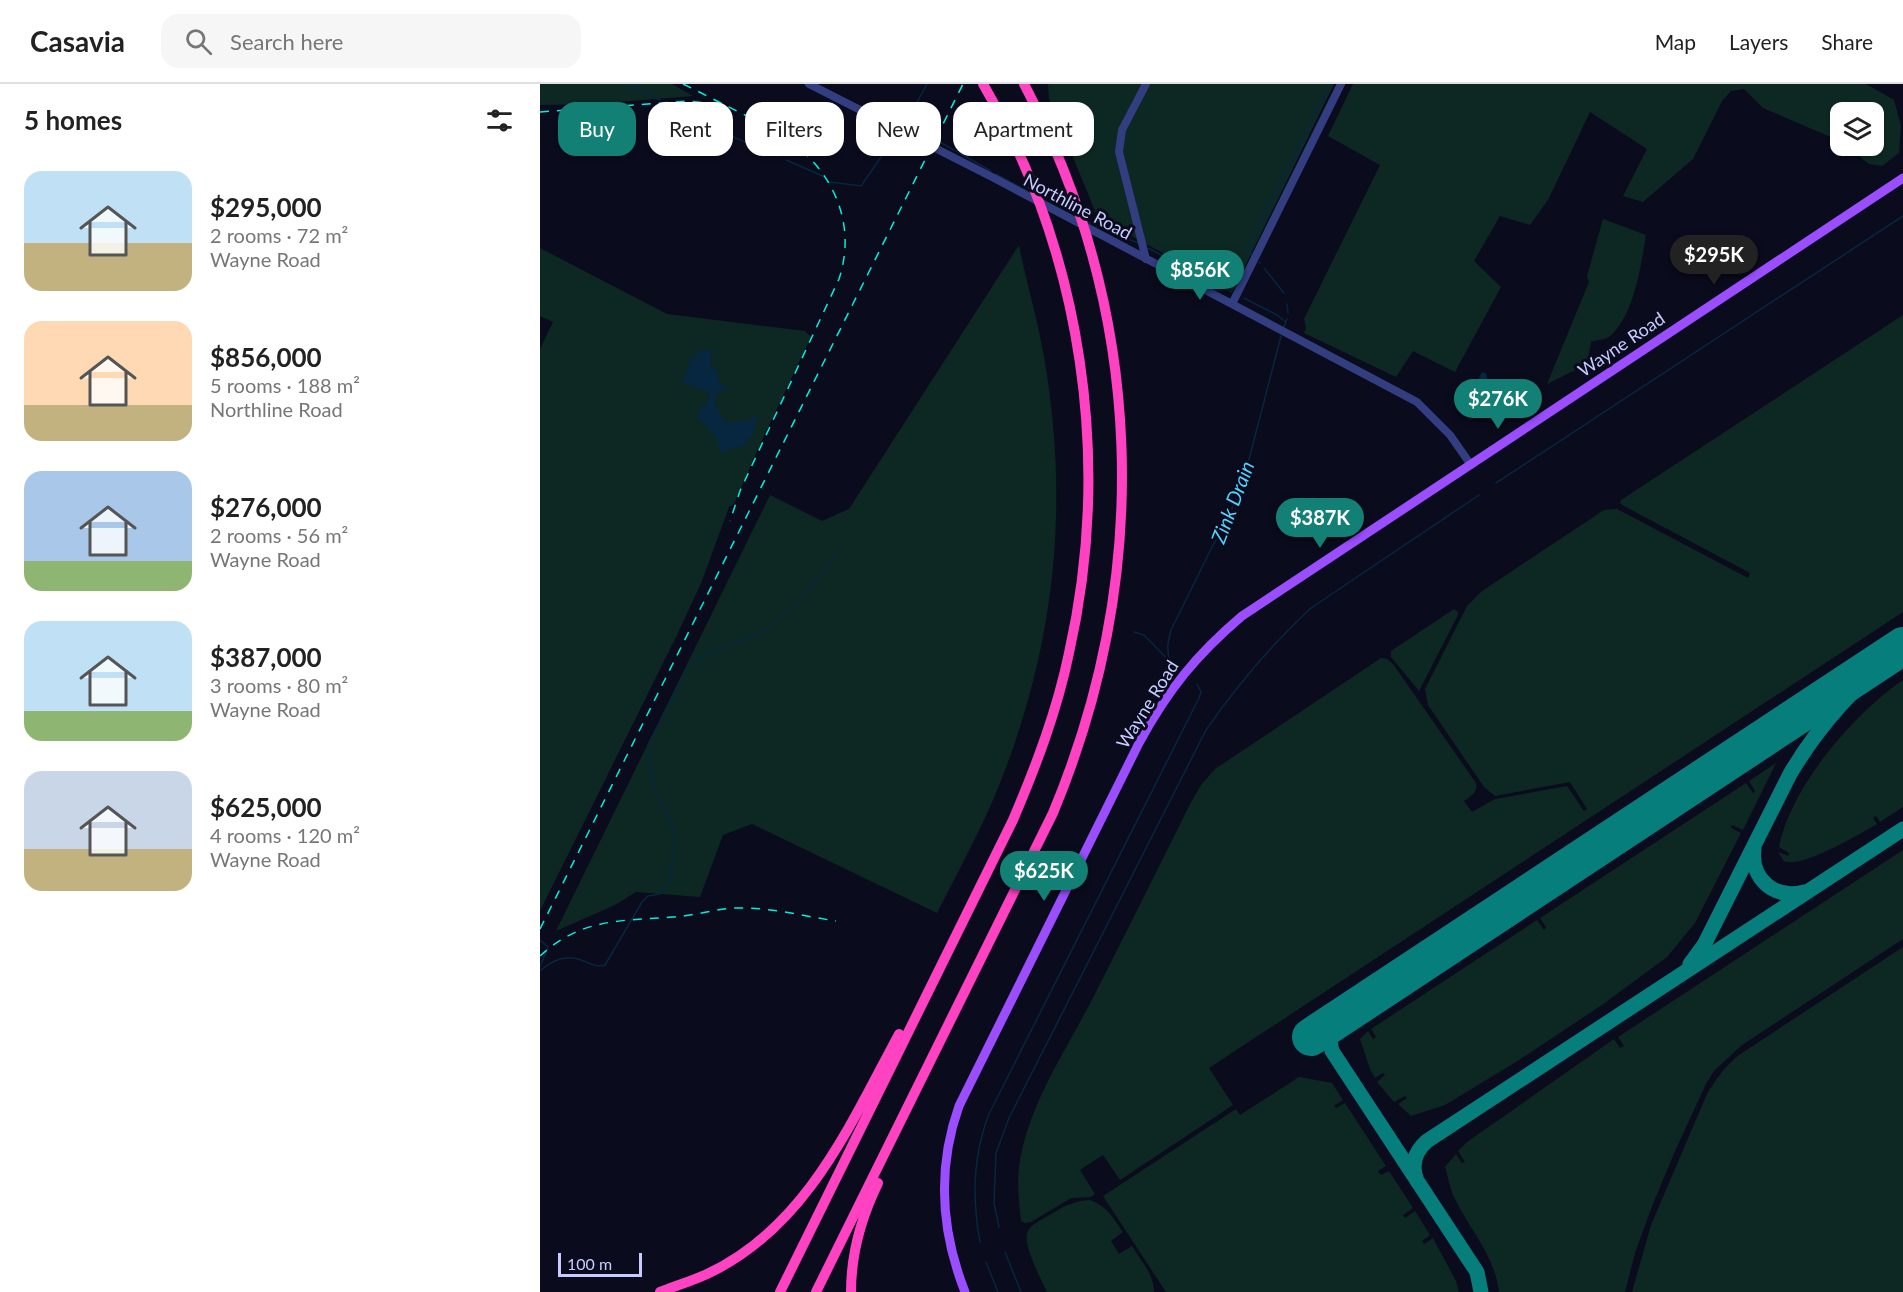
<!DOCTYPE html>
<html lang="en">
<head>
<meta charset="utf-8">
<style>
	:root { --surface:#fff; --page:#f6f6f6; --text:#222; --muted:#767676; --line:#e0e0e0; --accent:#138075 }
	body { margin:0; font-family:Lato,sans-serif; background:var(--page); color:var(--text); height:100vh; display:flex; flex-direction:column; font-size:22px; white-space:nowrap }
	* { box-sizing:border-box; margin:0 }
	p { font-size:20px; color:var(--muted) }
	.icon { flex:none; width:33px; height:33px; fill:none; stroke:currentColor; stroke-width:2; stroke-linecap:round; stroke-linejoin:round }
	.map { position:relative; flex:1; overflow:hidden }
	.details { display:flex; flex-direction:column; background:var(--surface); width:540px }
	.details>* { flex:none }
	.hud { position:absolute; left:18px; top:18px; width:570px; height:54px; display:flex; gap:12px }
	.controls { position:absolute; left:1290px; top:18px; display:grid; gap:12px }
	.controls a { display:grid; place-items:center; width:54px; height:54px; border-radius:12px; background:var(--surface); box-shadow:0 2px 4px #0004; font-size:30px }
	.scale { position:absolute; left:18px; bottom:15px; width:84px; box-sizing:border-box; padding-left:6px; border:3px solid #c7cbff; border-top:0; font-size:16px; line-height:21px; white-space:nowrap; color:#c7cbff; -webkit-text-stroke:4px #0a0b1d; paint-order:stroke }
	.price { position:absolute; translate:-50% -51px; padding:0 14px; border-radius:21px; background:var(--accent); color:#fff; font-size:20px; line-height:39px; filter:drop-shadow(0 2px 3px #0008) }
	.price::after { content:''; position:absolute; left:50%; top:36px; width:18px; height:14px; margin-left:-9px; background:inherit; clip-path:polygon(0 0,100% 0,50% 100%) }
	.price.on { background:#222; color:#fff }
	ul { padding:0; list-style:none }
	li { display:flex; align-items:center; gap:18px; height:150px; padding:0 24px }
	li span { display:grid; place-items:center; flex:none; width:168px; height:120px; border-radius:18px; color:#555 }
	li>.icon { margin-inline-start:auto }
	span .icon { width:72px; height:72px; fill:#fffc; stroke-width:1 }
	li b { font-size:26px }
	h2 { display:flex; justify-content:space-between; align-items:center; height:72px; padding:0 24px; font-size:26px }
	.chip { padding:0 21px; border-radius:18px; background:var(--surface); box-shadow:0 2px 4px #0004; font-size:21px; line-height:54px }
	.chip.on { background:var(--accent); color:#fff }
	header { display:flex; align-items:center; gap:36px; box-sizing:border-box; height:84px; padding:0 30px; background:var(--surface); border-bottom:2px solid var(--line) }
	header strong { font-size:28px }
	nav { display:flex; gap:33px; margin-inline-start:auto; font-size:21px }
	.search { width:420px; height:54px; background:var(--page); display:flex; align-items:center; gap:15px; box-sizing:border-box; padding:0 21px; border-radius:18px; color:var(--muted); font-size:22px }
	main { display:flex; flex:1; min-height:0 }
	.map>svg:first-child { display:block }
</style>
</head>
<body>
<header>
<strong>Casavia</strong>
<div class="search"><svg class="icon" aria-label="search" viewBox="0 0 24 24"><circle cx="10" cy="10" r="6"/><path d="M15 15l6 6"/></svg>Search here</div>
<nav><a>Map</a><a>Layers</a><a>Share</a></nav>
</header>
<main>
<section class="details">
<h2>5 homes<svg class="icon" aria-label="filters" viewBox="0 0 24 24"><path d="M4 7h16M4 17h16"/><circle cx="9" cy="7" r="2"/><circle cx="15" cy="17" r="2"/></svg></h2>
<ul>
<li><span style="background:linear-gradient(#bfe0f5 60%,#c2b280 0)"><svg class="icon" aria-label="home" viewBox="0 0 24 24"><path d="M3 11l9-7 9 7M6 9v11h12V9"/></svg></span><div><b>$295,000</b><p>2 rooms · 72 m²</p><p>Wayne Road</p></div></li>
<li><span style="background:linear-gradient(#ffd9b3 70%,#c2b280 0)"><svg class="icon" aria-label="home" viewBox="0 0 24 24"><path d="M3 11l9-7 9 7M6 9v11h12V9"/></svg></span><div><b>$856,000</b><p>5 rooms · 188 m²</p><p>Northline Road</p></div></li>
<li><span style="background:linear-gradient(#a9c7e8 75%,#8fb573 0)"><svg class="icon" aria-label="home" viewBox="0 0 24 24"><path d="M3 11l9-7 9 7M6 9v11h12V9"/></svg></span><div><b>$276,000</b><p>2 rooms · 56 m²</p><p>Wayne Road</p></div></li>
<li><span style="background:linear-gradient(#bfe0f5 75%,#8fb573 0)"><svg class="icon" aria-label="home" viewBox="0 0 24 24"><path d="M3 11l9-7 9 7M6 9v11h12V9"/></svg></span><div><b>$387,000</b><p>3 rooms · 80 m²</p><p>Wayne Road</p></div></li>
<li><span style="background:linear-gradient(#c9d6e8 65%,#c2b280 0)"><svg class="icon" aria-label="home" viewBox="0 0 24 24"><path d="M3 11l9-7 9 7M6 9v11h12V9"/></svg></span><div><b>$625,000</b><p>4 rooms · 120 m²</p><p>Wayne Road</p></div></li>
</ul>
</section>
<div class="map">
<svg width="1363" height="1208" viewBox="0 0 1363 1208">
	<rect width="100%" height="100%" fill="#0a0b1d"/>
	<path fill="#0d2822" d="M 0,0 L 132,0 L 153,12 L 53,20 L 0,21 Z
		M 508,0 L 794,0 L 693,207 L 558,134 L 509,15 Z
		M 813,0 L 1326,0 L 1354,16 L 1361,42 L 1359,69 L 1342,82 L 1329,80 L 1306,62 L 1334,62 L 1334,28 L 1300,28 L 1300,57 L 1223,24 L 1204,5 L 1191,7 L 1182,17 L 1153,75 L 1103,118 L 1083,112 L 1107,65 L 1050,28 L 1008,116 L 990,141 L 960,132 L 934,177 L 961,203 L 915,288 L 873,267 L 856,293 L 764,249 L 766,244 L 764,235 L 840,81 L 788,52 Z
		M 1063,135 L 1106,151 C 1101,181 1094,233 1069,253 C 1064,256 1056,256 1051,258 L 1047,280 L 1007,300 L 1049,198 L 1047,192 Z
		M 479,161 C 487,202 500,243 506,285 C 528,423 515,554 465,686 C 447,735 421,782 397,829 L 212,740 L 183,751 L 160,813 L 96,808 L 75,821 L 16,847 L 230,411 L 282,437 L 309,425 Z
		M 0,164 L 127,230 L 265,247 L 271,253 L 222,356 L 194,420 L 189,423 L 162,497 L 137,551 L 0,827 L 0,265 L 13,238 L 0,232 Z
		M 1363,231 L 1363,528 L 669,984 L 693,1021 L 580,1096 L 563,1071 L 540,1086 L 555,1110 L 551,1113 L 531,1114 L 491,1138 L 485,1139 L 481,1137 C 479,1119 477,1101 479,1083 C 488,1019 528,964 556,908 C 587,846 619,783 650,720 L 661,701 L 675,685 L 841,574 L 847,575 L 853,580 L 936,699 C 938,708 931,712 924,717 L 932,728 L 955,715 L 1027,702 L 1044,727 L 1047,725 L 1030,698 L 955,712 L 944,703 L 888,621 L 885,605 L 927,522 L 942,507 L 1064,426 L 1077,425 L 1208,494 L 1210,489 L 1084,422 L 1080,419 L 1081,416 Z
		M 914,525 L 918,528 L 918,531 L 879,607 L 851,573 L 851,567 Z
		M 1363,596 L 1363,723 L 1340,738 L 1336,732 L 1333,734 L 1337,740 C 1320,750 1261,785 1244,777 L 1238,768 L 1248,772 L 1249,769 L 1239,763 C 1250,704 1314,629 1363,596 Z
		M 1236,679 L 1203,746 L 1192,741 L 1191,744 L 1201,749 L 1155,839 L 1127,873 L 1062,921 L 976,978 L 905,1021 L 871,1032 L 858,1020 L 867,1014 L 865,1012 L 854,1018 L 837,998 L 845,991 L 843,989 L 835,994 L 830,985 L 820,955 L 828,947 L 833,955 L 836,953 L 831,945 L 997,836 L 1004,846 L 1006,843 L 1000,834 L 1206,699 L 1213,709 L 1215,707 L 1209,697 Z
		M 1363,766 L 1363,855 L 1202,961 L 1174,987 L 1166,1000 L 1135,1067 L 1111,1125 L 1095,1169 L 1085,1208 L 959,1208 C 955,1172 930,1146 915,1115 C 910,1105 908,1093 905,1083 L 916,1070 L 922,1079 L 925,1078 L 918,1067 L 927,1058 L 1074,955 L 1080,964 L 1084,962 L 1078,953 Z
		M 1363,863 L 1363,1208 L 1092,1208 L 1111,1141 L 1167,1010 C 1176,995 1185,982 1199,971 Z
		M 759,993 L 792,999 L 803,1016 L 794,1022 L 796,1024 L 805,1019 L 846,1082 L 838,1087 L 841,1091 L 849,1087 L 873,1124 L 863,1131 L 865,1134 L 875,1127 L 890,1151 L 882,1157 L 884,1160 L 893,1154 L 916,1197 L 919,1208 L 626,1208 L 563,1112 L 696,1025 L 700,1031 Z
		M 550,1116 C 567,1122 573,1134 583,1148 L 571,1157 L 579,1170 L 592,1162 C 601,1177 614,1190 614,1208 L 507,1208 C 501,1195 481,1158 488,1147 C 492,1139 504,1135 511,1130 C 524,1122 534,1117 550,1116 Z"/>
	<path fill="#07263f" d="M 172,265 L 170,277 L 171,283 L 178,287 C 177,298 180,301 190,306 L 183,306 L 176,310 L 174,319 L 186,338 L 208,337 L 218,330 L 212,352 L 207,355 L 205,362 L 187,365 L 183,371 L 178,362 L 178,355 L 157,333 L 162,321 L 166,320 L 170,309 L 164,305 L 156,305 L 155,300 L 153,303 L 137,295 L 144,295 L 148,283 L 152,280 L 147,277 L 157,272 L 157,267 Z
		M 942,288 L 946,289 C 949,298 945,305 950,313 L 963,316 L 968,319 L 966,334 L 957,337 L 946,333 L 945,326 L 937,323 C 931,311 935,300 942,288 Z"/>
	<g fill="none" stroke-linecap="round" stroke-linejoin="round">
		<path stroke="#07263f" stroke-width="1.5" d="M 87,0 L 120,16
			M 127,20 L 189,51 L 238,72
			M 371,29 L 387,0
			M 366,41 L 373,44
			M 363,43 L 369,33
			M 381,49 L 388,53
			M 398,57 L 451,87
			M 246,76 L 285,93
			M 456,90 L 487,107
			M 290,98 L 321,102 L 355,53
			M 507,118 L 532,131
			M 545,137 L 598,159
			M 608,164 L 692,208
			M 713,172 L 707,164 L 790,0
			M 719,178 L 720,179
			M 724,184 L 744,209
			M 704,214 L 737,231 L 746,238
			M 747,220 L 748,229
			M 744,243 L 747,235
			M 956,399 L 1363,132
			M 594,548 L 604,551 L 633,581
			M 630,578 C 626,566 628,557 631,546 L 673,461 L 686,441 L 707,383 L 741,252
			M 0,856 L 8,863 L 0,883
			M 0,887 C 11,877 26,870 41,876 C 50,879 56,884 65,881 L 102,818 L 108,812 L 120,810 L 130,797 L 135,748 L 113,701 L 108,660 L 130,620 L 148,580 L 225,546 L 262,515 L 300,465
			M 459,1143 L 454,1119 L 456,1069 L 469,1034 L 666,646 C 696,603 732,560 771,524 L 939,411
			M 440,1158 C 432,1115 433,1071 449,1030 L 659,614 L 661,608 L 657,600
			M 465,1168 L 481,1208
			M 446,1178 L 458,1208"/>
		<path stroke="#057e7c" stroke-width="15" d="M 1214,765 C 1210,795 1235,816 1264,808
			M 1150,880 L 1164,861 L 1250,690 C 1282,636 1314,605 1361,563
			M 803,932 C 791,942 788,953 792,967 L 937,1188 L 941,1208
			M 877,1097 C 871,1082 874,1068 887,1057 L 1363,745"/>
		<path stroke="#057e7c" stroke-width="38" d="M 771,953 L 1363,562"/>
		<path stroke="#323e80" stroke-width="8" d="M 269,0 L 452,93 L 877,318 L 910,351 L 931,381
			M 606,0 L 582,46 L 579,68 L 606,175
			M 692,220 L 801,0"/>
		<path stroke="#9a4eff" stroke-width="9" d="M 425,1208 C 401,1147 397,1084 419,1022 L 599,659 C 628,606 656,571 702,532 L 1363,94"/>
		<path stroke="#ff42c1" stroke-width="10" d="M 120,1208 C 135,1202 152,1197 167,1190 C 266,1144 310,1041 359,950
			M 240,1208 L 473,736 C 496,682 517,627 529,569 C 572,378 543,170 443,0
			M 276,1208 L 513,729 C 613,489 605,230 484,0
			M 311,1208 C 311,1169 321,1134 338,1099"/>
		<path stroke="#00f2db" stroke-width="1.5" stroke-dasharray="9 8" stroke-linecap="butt" d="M 143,0 C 164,10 184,21 205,31 C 217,37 230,42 241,50 C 291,83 318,137 299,195 L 200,407 L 190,437
			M 0,28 L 149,17 L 176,20
			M 0,845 L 423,0
			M 0,872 C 41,834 81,837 132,833 C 154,832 174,825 196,824 C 229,823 263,832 296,837"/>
	</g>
	<g text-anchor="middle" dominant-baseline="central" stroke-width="6" stroke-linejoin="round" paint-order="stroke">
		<g font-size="18" fill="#c7cbff" stroke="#0a0b1d">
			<text transform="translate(538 122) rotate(28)">Northline Road</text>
			<text transform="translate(1081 260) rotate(-34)">Wayne Road</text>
			<text transform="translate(607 620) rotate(-58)">Wayne Road</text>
		</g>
		<g font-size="20" font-style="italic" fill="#55d1ff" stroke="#0a0b1d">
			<text transform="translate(692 418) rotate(-69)">Zink Drain</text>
		</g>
	</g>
</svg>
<div class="controls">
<a><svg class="icon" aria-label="layers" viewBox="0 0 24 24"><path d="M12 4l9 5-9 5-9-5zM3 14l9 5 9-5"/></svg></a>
</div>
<div class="scale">100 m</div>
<b class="price on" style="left:1174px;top:202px">$295K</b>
<b class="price" style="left:660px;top:217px">$856K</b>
<b class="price" style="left:958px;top:346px">$276K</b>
<b class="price" style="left:780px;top:465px">$387K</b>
<b class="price" style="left:504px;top:818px">$625K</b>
<div class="hud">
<a class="chip on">Buy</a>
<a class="chip">Rent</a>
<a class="chip">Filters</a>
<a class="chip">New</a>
<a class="chip">Apartment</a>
</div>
</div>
</main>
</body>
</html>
